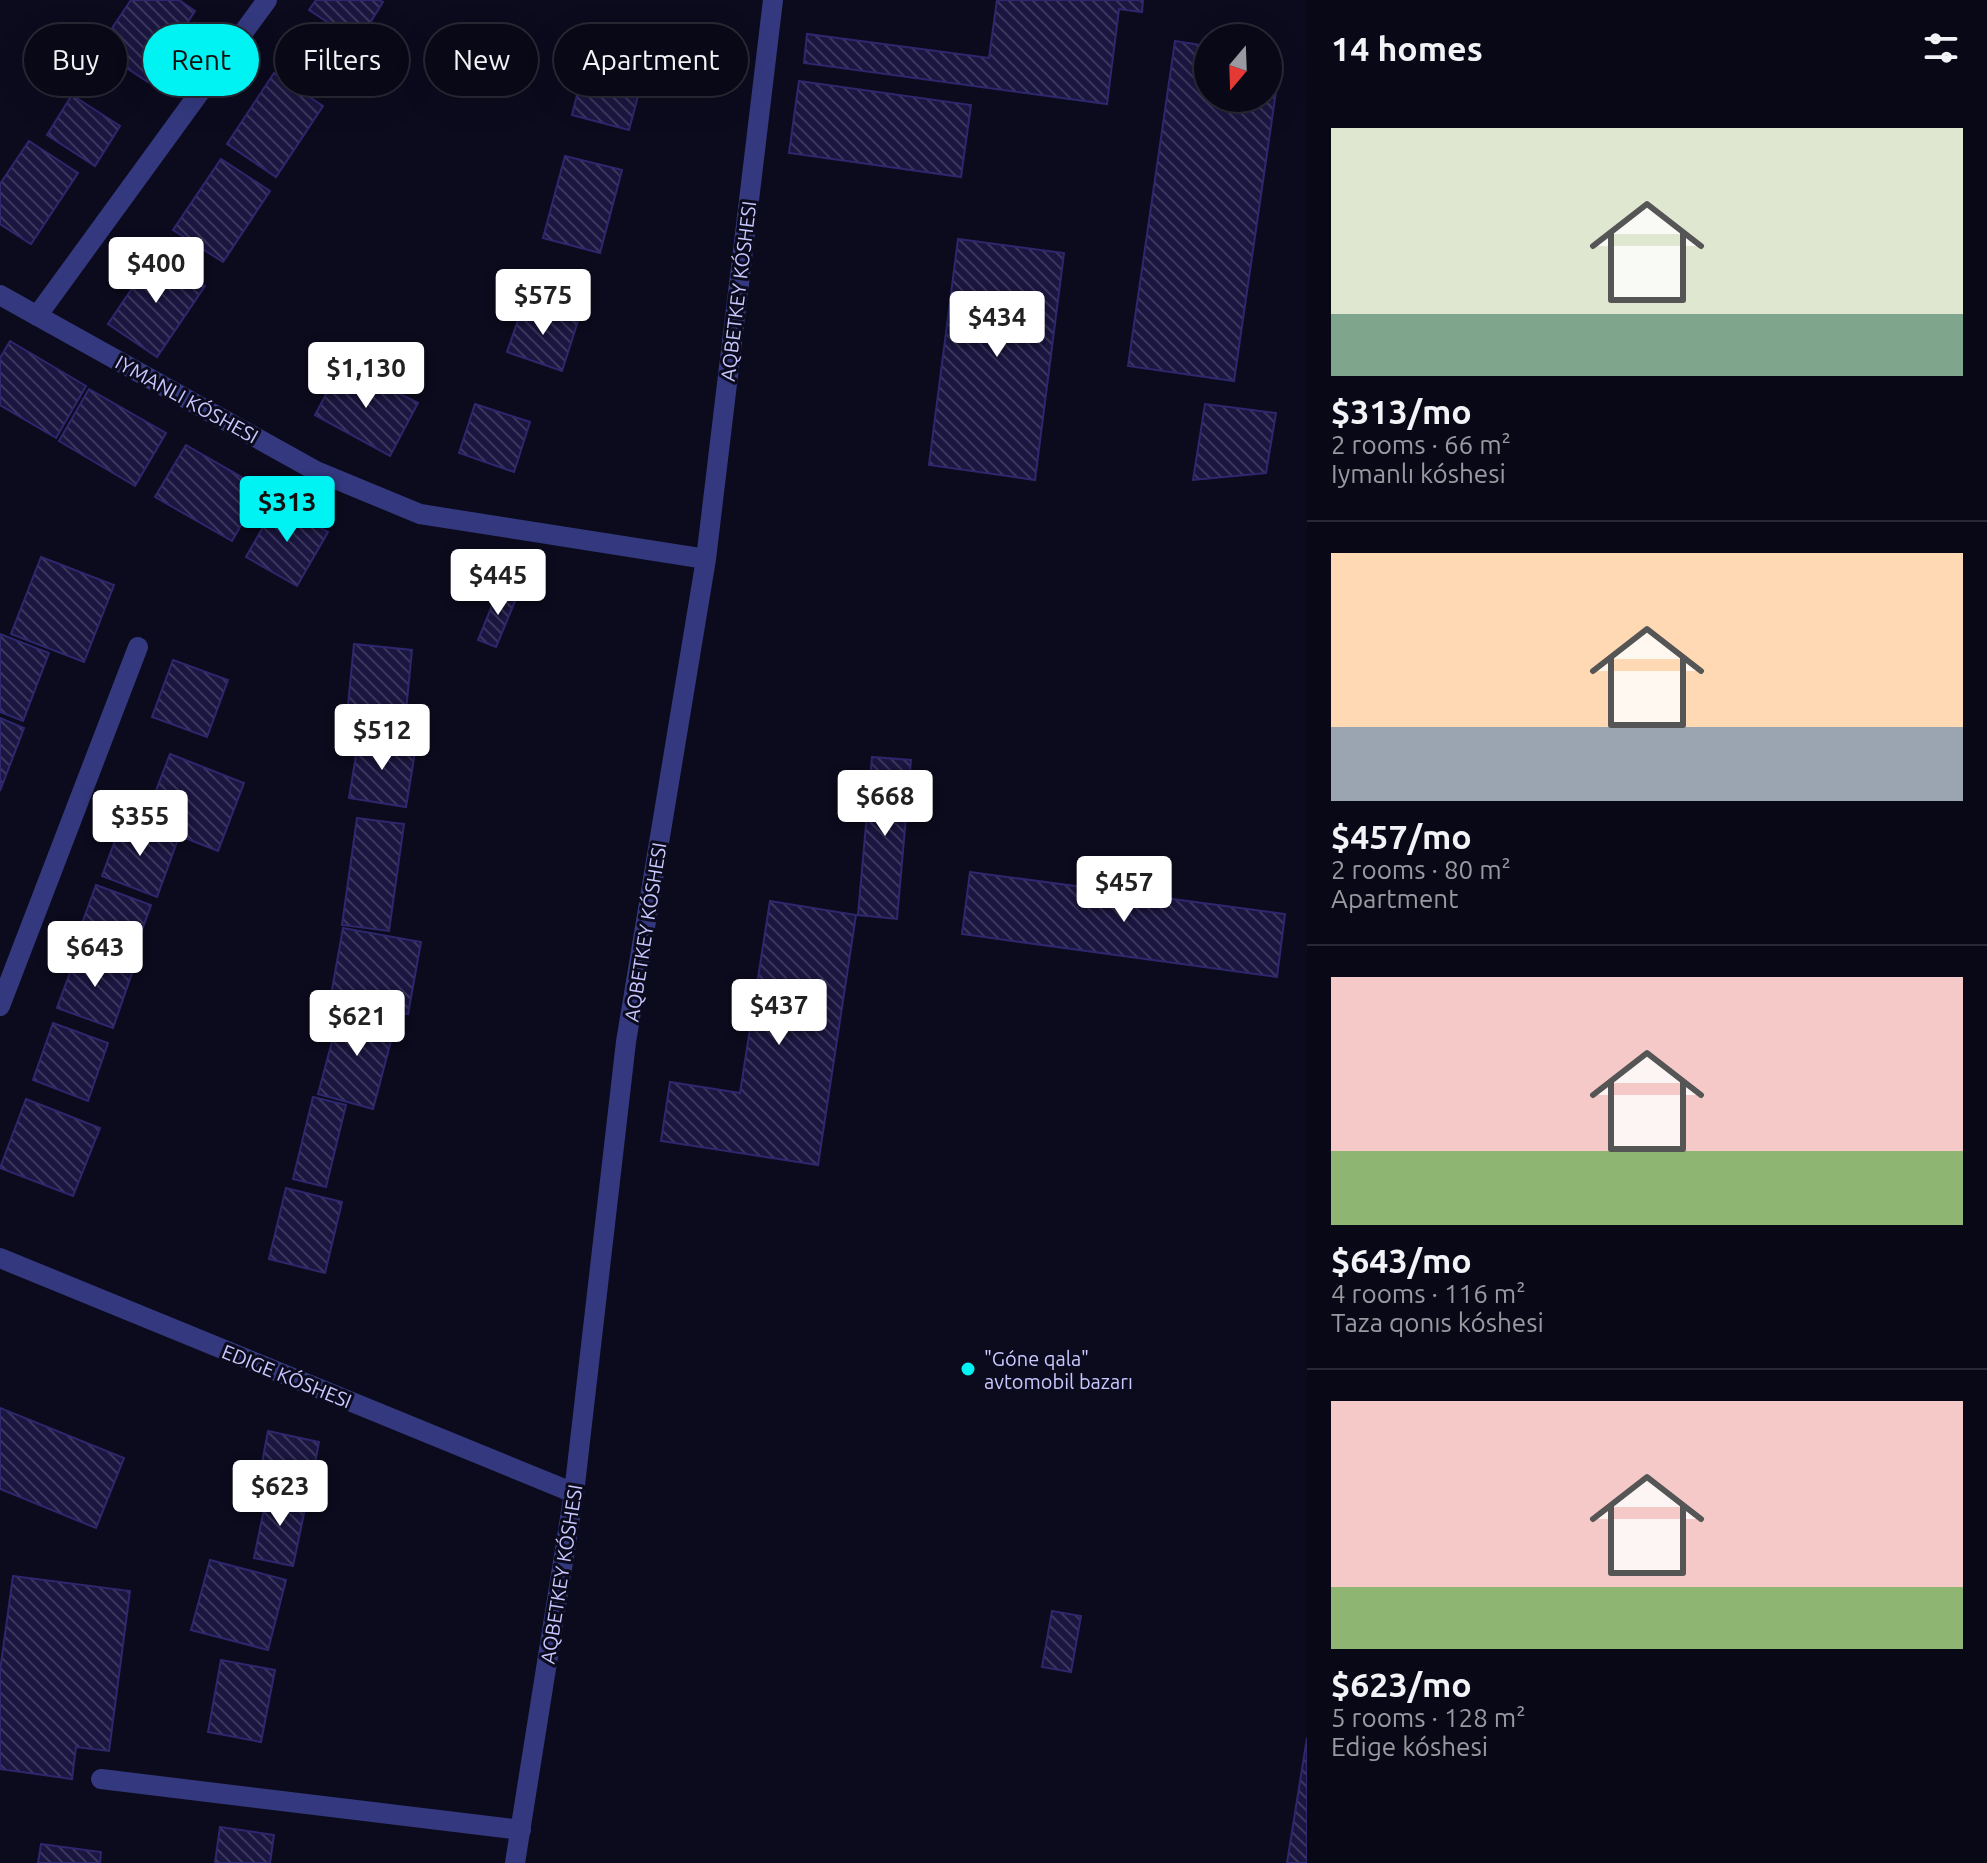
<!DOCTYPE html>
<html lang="en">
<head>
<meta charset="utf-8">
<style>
	:root { --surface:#090816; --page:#12111f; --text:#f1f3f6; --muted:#999aa1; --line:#292935; --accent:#00f3f3 }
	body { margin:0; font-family:Ubuntu,sans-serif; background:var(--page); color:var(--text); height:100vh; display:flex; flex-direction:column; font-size:30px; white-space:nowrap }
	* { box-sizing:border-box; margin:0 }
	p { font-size:26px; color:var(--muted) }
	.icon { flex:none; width:44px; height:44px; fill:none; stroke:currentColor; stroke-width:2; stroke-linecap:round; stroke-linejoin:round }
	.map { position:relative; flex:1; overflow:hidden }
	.drawer { display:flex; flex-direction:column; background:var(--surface); width:680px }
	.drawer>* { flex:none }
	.guide { position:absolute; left:24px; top:24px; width:760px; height:72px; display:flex; gap:16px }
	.needle { width:52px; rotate:199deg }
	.tools { position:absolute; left:1194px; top:24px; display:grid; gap:16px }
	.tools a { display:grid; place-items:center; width:88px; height:88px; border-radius:50%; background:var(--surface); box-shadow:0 8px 32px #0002,0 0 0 2px var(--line); font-size:40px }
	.price { position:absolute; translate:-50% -68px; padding:0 18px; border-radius:8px; background:#fff; color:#222; font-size:26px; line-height:52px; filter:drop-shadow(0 2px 4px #0008) }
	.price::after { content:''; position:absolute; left:50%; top:48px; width:24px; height:18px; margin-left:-12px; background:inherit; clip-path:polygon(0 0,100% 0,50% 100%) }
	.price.on { background:var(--accent); color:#111 }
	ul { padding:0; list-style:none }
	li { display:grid; align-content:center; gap:16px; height:424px; padding:0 24px }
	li+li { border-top:2px solid var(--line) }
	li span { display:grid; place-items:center; height:248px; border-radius:0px; color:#555 }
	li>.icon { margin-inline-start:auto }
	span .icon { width:144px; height:144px; fill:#fffc; stroke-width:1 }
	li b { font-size:34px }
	h2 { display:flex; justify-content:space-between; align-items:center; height:96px; padding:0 24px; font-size:34px }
	.pill { padding:0 28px; border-radius:36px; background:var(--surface); box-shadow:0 8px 32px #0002,0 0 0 2px var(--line); font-size:28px; line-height:72px }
	.pill.on { background:var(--accent); color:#111 }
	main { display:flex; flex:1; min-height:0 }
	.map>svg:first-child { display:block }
</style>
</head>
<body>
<main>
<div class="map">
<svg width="1307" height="1863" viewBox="0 0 1307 1863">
	<defs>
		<pattern id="building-back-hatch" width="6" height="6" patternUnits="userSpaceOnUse" patternTransform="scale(2)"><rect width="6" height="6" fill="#1b1640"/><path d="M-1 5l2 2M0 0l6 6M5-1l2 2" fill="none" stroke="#3b365d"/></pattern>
	</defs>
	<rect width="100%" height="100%" fill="#0c0b1e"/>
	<path fill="url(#building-back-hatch)" stroke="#2e276d" stroke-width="2" d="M 131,0 L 179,0 L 195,11 L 148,82 L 98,49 Z
		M 316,0 L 379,0 L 383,2 L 358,42 L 309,10 Z
		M 997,0 L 1143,0 L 1142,12 L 1119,9 L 1107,104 L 804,63 L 807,34 L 989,58 Z
		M 593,32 L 651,47 L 629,130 L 572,115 Z
		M 1175,41 L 1208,46 L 1208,98 L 1268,98 L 1268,55 L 1281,57 L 1234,381 L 1128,366 Z
		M 274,73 L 323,106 L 276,177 L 227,144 Z
		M 799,81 L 971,105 L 961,177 L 789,153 Z
		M 72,95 L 120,126 L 95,166 L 47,135 Z
		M 29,141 L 78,173 L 31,244 L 0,224 L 0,184 Z
		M 565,156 L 622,170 L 600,253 L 543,238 Z
		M 221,159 L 270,191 L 223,262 L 173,230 Z
		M 958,239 L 1064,253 L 1035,480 L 929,465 Z
		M 156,253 L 205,286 L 157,357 L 108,324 Z
		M 524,303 L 578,321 L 562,371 L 507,352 Z
		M 10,341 L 86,386 L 56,438 L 0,405 L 0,358 Z
		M 342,364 L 418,403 L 390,456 L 315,415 Z
		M 89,389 L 166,433 L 135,486 L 59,441 Z
		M 475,404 L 530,422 L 514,472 L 459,453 Z
		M 1205,404 L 1276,413 L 1266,473 L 1193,480 Z
		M 186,445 L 262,489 L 232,541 L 155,497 Z
		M 277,503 L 328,532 L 297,586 L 246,557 Z
		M 41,557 L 114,585 L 84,662 L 11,634 Z
		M 500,586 L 518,594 L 496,647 L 478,640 Z
		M 0,634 L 49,653 L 23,721 L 0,712 Z
		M 354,644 L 412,650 L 406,711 L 348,705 Z
		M 173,660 L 228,680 L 207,737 L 152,717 Z
		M 0,718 L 24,728 L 0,791 Z
		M 359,737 L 416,746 L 406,807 L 349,798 Z
		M 170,754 L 244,783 L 218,851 L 144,822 Z
		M 872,757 L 911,760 L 897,919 L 858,915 Z
		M 357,818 L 404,824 L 389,931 L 342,925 Z
		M 123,819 L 178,839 L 157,897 L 102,876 Z
		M 970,872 L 1285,914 L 1277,977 L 962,934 Z
		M 96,885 L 151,905 L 130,963 L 75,943 Z
		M 770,901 L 856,915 L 818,1165 L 661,1141 L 670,1082 L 740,1093 Z
		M 343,928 L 421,942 L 408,1014 L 330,1001 Z
		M 78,951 L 133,970 L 113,1028 L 57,1008 Z
		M 341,1008 L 396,1022 L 373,1109 L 318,1094 Z
		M 53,1023 L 108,1043 L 88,1101 L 33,1080 Z
		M 313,1097 L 346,1105 L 326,1187 L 293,1179 Z
		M 26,1099 L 100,1128 L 73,1196 L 0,1168 Z
		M 286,1188 L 342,1202 L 325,1273 L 269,1259 Z
		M 0,1408 L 124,1458 L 96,1528 L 0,1489 Z
		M 268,1431 L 319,1442 L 310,1489 L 259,1479 Z
		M 268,1490 L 307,1499 L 293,1566 L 254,1558 Z
		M 210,1560 L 286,1580 L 268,1650 L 191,1630 Z
		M 13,1576 L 130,1591 L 109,1751 L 76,1747 L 72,1779 L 0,1769 L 0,1671 Z
		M 1052,1611 L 1081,1616 L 1071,1672 L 1042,1667 Z
		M 221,1660 L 275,1670 L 261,1742 L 208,1732 Z
		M 1307,1738 L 1307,1863 L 1287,1863 Z
		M 220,1827 L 274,1835 L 270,1863 L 215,1863 Z
		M 41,1844 L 101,1852 L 100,1863 L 38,1863 Z"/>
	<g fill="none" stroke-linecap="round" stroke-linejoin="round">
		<path stroke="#34397f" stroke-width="20" d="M 0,295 L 316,471 L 420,514 L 706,559
			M 37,316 L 267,0
			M 0,1006 L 138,647
			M 0,1258 L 574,1493
			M 101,1779 L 521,1830
			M 515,1863 L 574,1493 L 626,1042 L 706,559 L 773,0"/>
	</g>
	<circle fill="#00f3f3" stroke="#0c0b1e" stroke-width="3" cx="968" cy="1369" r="8"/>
	<g text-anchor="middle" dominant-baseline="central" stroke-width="6" stroke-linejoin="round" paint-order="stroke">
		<g font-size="20" fill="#c9c8ff" stroke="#0c0b1e">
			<text transform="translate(738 291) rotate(-83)">AQBETKEY KÓSHESI</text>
			<text transform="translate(187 399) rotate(29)">IYMANLI KÓSHESI</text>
			<text transform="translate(645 932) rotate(-81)">AQBETKEY KÓSHESI</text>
			<text transform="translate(287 1376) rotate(22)">EDIGE KÓSHESI</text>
			<text transform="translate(561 1574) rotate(-81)">AQBETKEY KÓSHESI</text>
		</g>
		<g font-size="20" fill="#c9c8ff" stroke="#0c0b1e" text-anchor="start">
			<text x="984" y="1358">"Góne qala"<tspan x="984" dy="23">avtomobil bazarı</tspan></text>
		</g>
	</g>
</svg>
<div class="tools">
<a><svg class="needle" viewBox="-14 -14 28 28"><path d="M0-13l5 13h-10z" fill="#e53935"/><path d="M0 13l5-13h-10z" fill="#999aa1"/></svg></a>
</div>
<b class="price" style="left:156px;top:305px">$400</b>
<b class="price" style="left:543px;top:337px">$575</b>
<b class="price" style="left:997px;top:359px">$434</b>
<b class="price" style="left:366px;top:410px">$1,130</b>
<b class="price on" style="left:287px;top:544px">$313</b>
<b class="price" style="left:498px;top:617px">$445</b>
<b class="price" style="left:382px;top:772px">$512</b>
<b class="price" style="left:885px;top:838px">$668</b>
<b class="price" style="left:140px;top:858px">$355</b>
<b class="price" style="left:1124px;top:924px">$457</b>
<b class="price" style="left:95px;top:989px">$643</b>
<b class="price" style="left:779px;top:1047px">$437</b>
<b class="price" style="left:357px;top:1058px">$621</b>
<b class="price" style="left:280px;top:1528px">$623</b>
<div class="guide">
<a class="pill">Buy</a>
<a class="pill on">Rent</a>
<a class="pill">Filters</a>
<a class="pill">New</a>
<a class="pill">Apartment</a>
</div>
</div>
<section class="drawer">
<h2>14 homes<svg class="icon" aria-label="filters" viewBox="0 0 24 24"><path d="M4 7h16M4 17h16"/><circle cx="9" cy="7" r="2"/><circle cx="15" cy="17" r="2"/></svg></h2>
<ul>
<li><span style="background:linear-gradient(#dfe7d0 75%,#7fa58c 0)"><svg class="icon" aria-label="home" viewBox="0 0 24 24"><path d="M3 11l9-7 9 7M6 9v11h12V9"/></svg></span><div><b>$313/mo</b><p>2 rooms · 66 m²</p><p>Iymanlı kóshesi</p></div></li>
<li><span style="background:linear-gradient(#ffd9b3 70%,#9aa5b1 0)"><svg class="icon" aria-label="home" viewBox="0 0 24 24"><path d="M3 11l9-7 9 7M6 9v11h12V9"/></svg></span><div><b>$457/mo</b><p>2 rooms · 80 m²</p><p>Apartment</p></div></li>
<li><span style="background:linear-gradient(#f6c9c9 70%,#8fb573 0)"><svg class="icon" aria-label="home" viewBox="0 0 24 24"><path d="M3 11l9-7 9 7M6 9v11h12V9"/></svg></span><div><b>$643/mo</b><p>4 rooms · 116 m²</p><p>Taza qonıs kóshesi</p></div></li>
<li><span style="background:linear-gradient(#f6c9c9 75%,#8fb573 0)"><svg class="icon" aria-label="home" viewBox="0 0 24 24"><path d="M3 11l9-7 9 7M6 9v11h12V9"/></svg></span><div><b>$623/mo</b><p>5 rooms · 128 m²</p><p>Edige kóshesi</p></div></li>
</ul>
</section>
</main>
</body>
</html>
